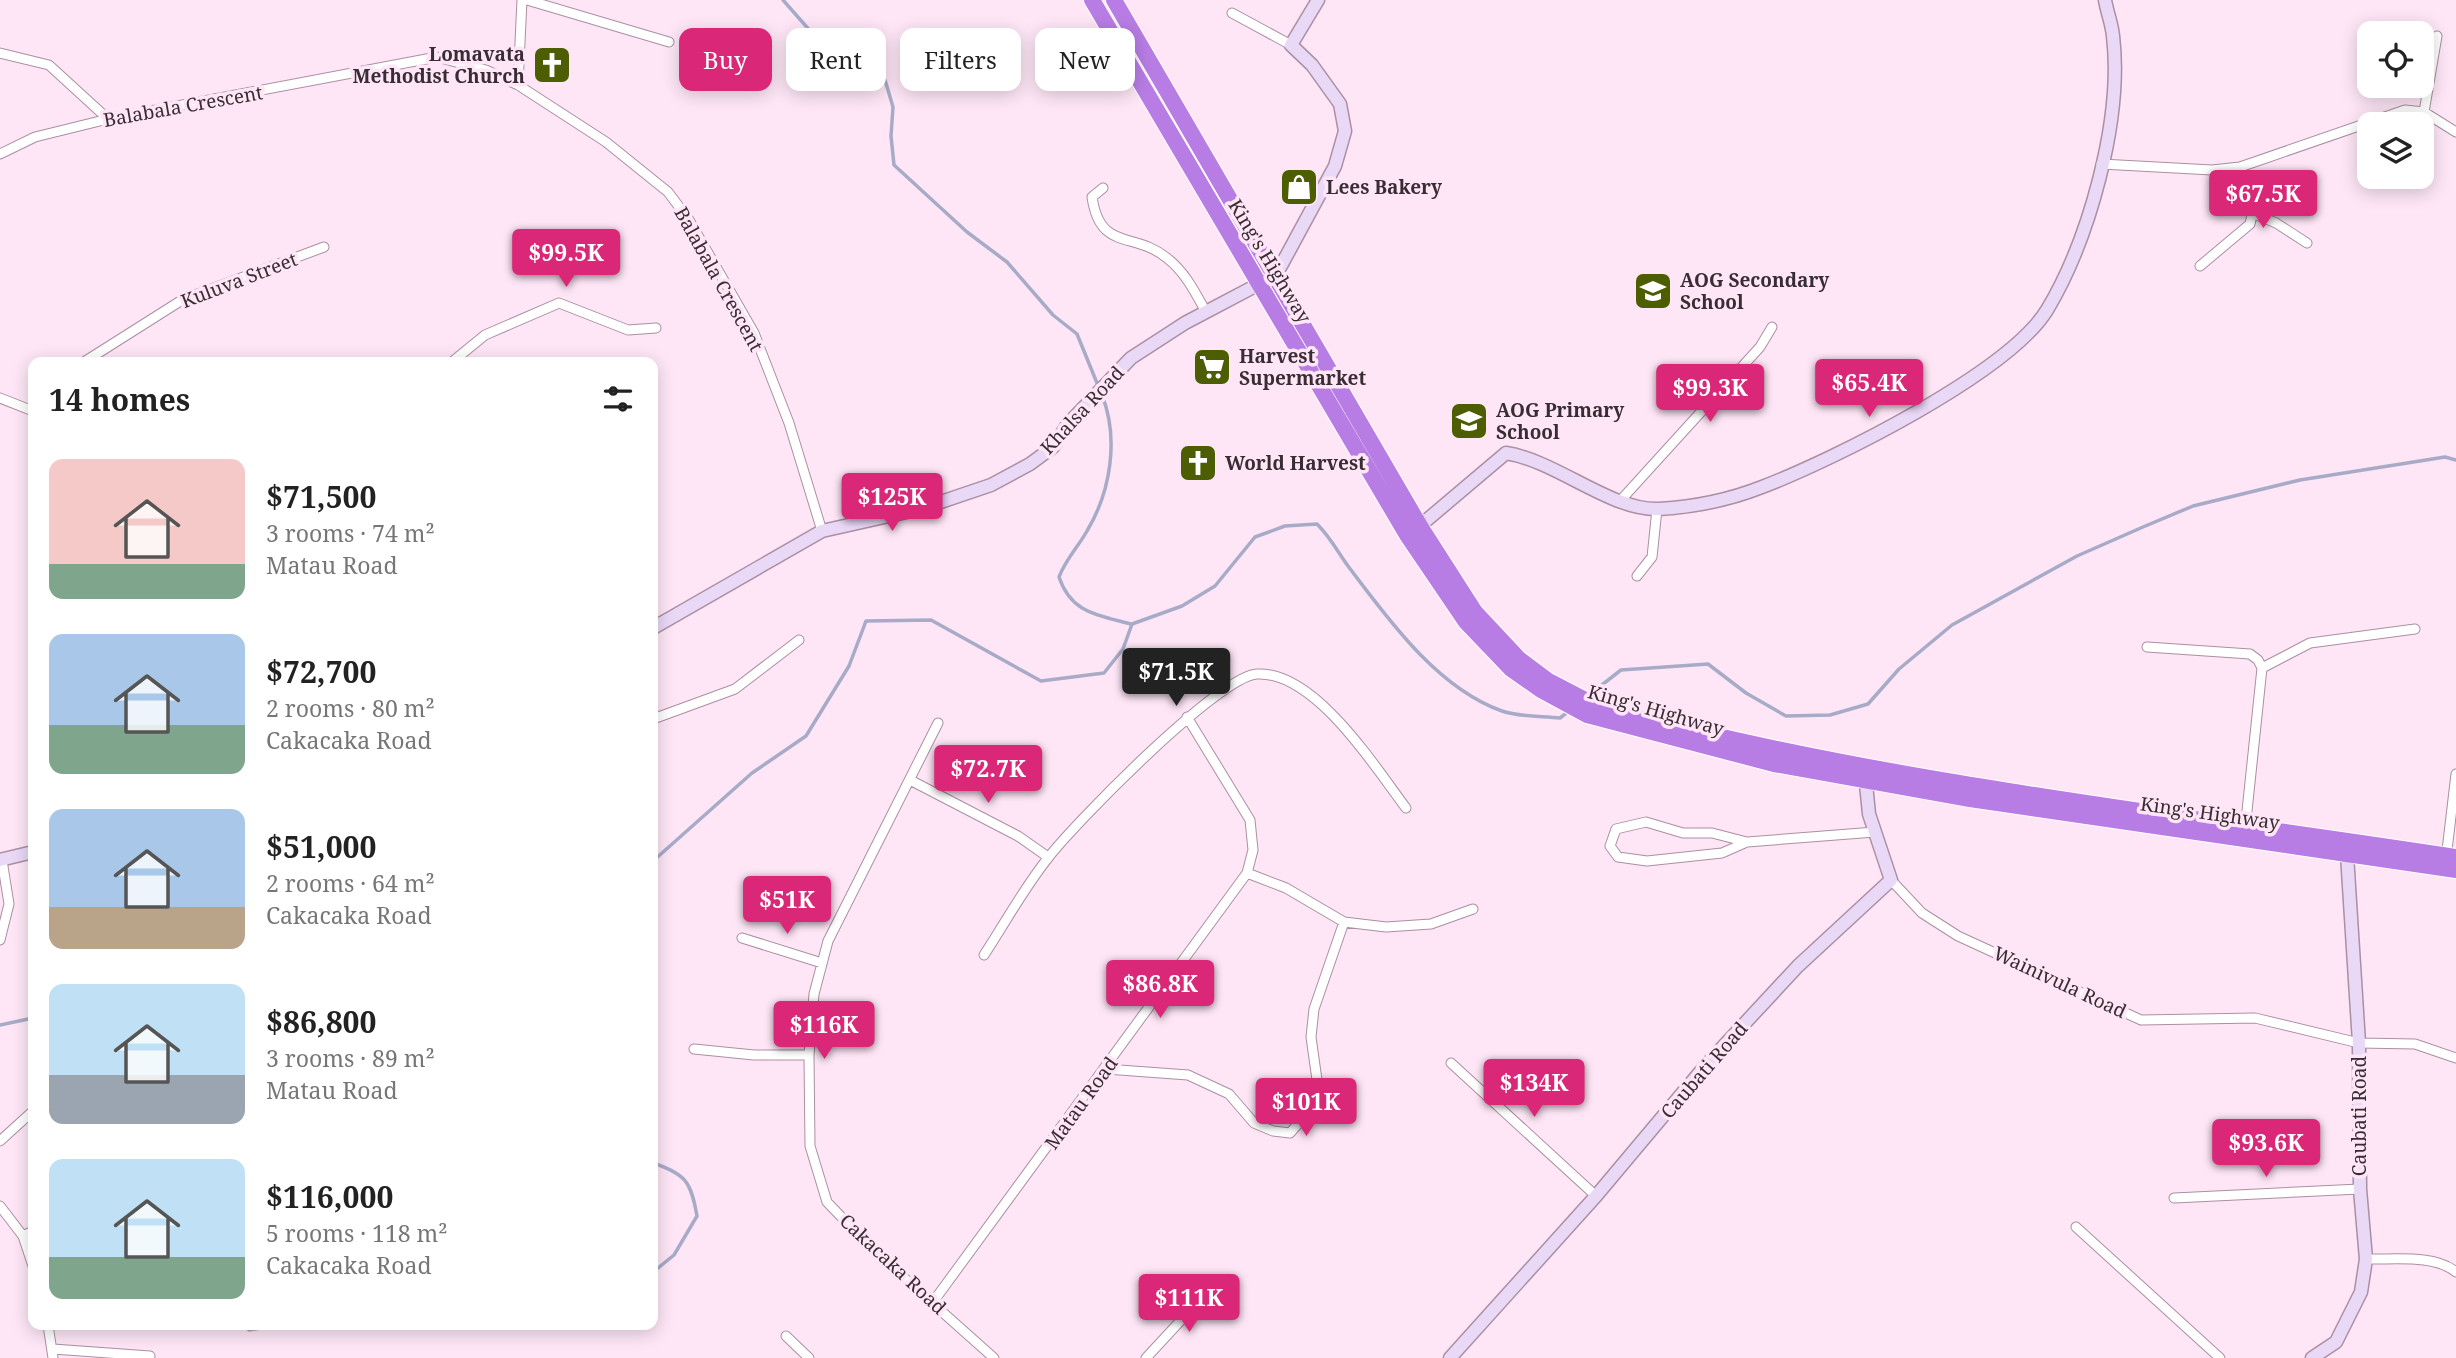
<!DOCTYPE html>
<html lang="en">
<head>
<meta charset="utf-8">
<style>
	:root { --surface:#fff; --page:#f2f2f2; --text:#222; --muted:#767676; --accent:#db2777 }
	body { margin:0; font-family:"Noto Serif",serif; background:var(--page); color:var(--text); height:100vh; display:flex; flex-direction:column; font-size:26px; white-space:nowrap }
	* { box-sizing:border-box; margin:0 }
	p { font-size:23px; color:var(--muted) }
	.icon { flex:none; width:38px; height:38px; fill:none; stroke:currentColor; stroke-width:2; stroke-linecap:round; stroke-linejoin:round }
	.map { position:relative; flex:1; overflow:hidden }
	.side { position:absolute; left:28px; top:357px; width:630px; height:973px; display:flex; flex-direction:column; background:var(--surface); border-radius:14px; box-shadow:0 4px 18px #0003 }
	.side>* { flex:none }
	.guide { position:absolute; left:679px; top:28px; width:665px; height:63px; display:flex; gap:14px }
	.tools { position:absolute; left:2357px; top:21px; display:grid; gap:14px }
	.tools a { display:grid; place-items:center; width:77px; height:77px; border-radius:14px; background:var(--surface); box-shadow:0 4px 18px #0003; font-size:35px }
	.price { position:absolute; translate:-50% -60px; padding:0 16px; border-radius:7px; background:var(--accent); color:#fff; font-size:23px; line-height:46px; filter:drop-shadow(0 2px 4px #0008) }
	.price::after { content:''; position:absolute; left:50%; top:42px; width:21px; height:16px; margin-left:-10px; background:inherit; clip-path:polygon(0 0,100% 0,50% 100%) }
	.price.current { background:#222; color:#fff }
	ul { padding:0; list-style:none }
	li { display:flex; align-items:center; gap:21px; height:175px; padding:0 21px }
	li span { display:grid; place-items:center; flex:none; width:196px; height:140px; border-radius:14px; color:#555 }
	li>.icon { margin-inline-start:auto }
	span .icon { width:84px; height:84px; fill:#fffc; stroke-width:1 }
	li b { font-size:30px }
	h2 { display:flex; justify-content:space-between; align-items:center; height:84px; padding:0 21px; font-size:30px }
	.chip { padding:0 24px; border-radius:14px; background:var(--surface); box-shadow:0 4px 18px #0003; font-size:24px; line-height:63px }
	.chip.current { background:var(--accent); color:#fff }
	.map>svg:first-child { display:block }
</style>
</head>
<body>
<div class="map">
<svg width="2456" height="1358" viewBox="0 0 2456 1358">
	<rect width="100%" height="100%" fill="#fee6f6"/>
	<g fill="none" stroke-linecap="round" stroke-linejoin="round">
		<path stroke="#a8abc8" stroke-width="3.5" d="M 783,0 L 827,50 L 885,80 L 893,107 L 891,136 L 894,165 L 967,232 L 1007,262 L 1053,315 L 1077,334 L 1099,388
			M 1102,395 C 1119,438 1111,491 1087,531 C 1078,547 1066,559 1059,577 C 1071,613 1097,615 1131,624
			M 1589,695 L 1621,670 L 1708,664 L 1746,693 L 1786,716 L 1830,715 L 1868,704 L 1899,669 L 1952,625 L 2077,556 L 2143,527 L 2193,506 L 2300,480 L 2445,457 L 2456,460
			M 653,861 L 752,773 L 806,736 L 849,666 L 866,621 L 931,620 L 1041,681 L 1104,673 L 1123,649 L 1132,624 L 1182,606 L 1215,586 L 1255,537 L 1285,526 L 1317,524 C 1331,538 1337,551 1348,566 C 1388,619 1437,688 1502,711 C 1519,717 1542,716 1560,718 L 1569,711
			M 0,1025 L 33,1018
			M 653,1163 C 686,1174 691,1182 697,1216 L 674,1255 L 653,1272
			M 243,1325 L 249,1330 L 277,1325"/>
		<defs>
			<path id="street" d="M 527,0 L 669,42
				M 1232,13 L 1291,45
				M 0,53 L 49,65 L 108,119
				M 518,85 L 522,0
				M 2424,112 L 2437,36
				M 0,154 L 35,137 L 108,119 L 437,57 L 486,70 L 518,85 L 606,142 L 668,192 L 689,220 L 754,333 L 789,423 L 822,531
				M 2101,164 L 2212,170 L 2240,167 L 2405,110 L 2424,112 L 2456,132
				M 1103,188 L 1092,197 C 1100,252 1134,231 1167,258 C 1185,272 1195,292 1206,312
				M 2252,213 L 2276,223 L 2307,243
				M 2200,266 L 2250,224 L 2254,206 L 2240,167
				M 84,362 L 182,300 L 324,247
				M 452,362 L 485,335 L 559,303 L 628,330 L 656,328
				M 0,398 L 33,411
				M 1620,501 L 1760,347 L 1772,327
				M 1637,576 L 1652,557 L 1657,509
				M 2147,647 L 2250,654 L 2258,660 L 2262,668 L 2245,830
				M 2262,668 L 2310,643 L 2415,629
				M 653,719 L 735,689 L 799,640
				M 938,723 L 828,941 L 814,994 L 809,1055 L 810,1146 L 827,1202 L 875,1252 L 994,1358
				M 910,780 L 1018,836 L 1048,857
				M 1747,842 L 1712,833 L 1683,833 L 1646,822 L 1616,829 L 1610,846 L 1618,857 L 1647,861 L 1722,853 L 1747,842 L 1875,832
				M 2446,859 L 2456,774
				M 1247,873 L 1286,888 L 1344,922 L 1386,927 L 1431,924 L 1473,909
				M 1891,880 L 1922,913 L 1958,936 L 2141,1020 L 2255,1018 L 2359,1043 L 2415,1044 L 2456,1058
				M 742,938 L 822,963
				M 0,940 L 9,904 L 2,860
				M 984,955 C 1005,923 1024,888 1048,858 C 1075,823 1219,676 1257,674 C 1315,671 1375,767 1406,808
				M 694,1049 L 754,1055 L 809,1055
				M 1451,1063 L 1596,1196
				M 1106,1069 L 1188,1075 L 1229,1094 L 1254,1123 L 1273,1131 L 1290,1133 L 1312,1108 L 1318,1087 L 1311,1037 L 1314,1009 L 1344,922
				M 0,1141 L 33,1111
				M 2174,1198 L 2360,1189
				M 0,1206 L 23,1236 L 33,1266
				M 2076,1227 L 2220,1358
				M 23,1236 L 33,1231
				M 2366,1259 C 2393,1260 2434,1254 2456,1272
				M 933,1302 L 1247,873 L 1253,850 L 1250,820 L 1187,717
				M 48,1325 L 53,1358
				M 786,1336 L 809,1358
				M 53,1349 L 150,1356
				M 1146,1358 L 1210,1289"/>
			<path id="secondary" d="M 1415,530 L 1506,453 C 1557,461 1611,511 1659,509 C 1693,507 1729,500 1762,487 C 1833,460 2008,373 2047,310 C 2089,240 2123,119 2113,36 C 2112,24 2107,12 2105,0
				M 653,628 L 822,531 L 920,509 L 991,485 L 1030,464 L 1053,447 L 1068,424 L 1131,358 L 1185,323 L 1276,275 L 1335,166 L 1345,131 L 1340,104 L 1312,65 L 1291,45 L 1318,0
				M 0,860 L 33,852
				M 1450,1358 L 1596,1196 L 1706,1065 L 1798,966 L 1891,880 L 1869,814 L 1865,774
				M 2312,1358 L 2336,1342 L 2361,1292 L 2366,1259 L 2360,1189 L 2359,1043 L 2347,855"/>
			<path id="highway" d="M 1092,0 L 1407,535 L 1466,622 L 1511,669 L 1541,690 L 1587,715 L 1774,764 L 1970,799 L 2456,870
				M 1114,0 L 1420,526 L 1475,612 L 1519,659 L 1547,680 L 1597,706 L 1619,712 C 1894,784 2176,814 2456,857"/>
		</defs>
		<use href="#street" stroke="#ab8fa2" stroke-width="11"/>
		<use href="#secondary" stroke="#ab8fa2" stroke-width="15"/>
		<use href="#highway" stroke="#fff" stroke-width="18"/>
		<use href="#street" stroke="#fff" stroke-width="9"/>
		<use href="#secondary" stroke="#ead8f7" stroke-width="12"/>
		<use href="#highway" stroke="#b87de4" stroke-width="16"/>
	</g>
	<defs>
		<symbol id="church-square" viewBox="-11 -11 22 22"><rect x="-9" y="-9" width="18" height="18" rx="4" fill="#4c5e01" stroke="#fee6f6"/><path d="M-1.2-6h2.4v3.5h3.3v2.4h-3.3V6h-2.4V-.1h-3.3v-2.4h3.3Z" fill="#fff"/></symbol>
		<symbol id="shop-square" viewBox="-11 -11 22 22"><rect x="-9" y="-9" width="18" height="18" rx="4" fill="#4c5e01" stroke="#fee6f6"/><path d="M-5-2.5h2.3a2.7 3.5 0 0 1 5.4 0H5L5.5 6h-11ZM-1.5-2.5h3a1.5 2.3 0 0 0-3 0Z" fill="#fff"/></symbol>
		<symbol id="university-square" viewBox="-11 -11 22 22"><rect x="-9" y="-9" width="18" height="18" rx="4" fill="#4c5e01" stroke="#fee6f6"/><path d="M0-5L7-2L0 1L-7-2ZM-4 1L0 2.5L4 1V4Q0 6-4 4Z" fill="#fff"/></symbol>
		<symbol id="supermarket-square" viewBox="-11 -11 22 22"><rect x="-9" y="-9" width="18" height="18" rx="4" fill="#4c5e01" stroke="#fee6f6"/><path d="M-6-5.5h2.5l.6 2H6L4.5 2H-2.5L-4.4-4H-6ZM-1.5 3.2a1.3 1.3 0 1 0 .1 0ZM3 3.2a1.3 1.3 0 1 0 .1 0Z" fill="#fff"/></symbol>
		<symbol id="school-square" viewBox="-11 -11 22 22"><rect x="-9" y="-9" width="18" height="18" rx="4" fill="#4c5e01" stroke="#fee6f6"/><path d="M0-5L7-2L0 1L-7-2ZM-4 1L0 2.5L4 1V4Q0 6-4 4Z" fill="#fff"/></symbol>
	</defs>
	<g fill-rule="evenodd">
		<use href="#church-square" x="530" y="43" width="44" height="44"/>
		<use href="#shop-square" x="1277" y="165" width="44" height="44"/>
		<use href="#university-square" x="1631" y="269" width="44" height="44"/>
		<use href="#supermarket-square" x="1190" y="345" width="44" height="44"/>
		<use href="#school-square" x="1447" y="399" width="44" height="44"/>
		<use href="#church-square" x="1176" y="441" width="44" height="44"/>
	</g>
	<g text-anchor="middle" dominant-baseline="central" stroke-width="7" stroke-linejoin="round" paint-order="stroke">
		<g font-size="19" font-weight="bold" fill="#382d35" stroke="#fee6f6" text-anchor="start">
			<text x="525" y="54" text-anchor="end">Lomavata<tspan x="525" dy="22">Methodist Church</tspan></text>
			<text x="1326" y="187">Lees Bakery</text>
			<text x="1680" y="280">AOG Secondary<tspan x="1680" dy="22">School</tspan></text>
			<text x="1239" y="356">Harvest<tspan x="1239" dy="22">Supermarket</tspan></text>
			<text x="1496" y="410">AOG Primary<tspan x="1496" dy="22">School</tspan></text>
			<text x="1225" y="463">World Harvest</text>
		</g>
		<g font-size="19" fill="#382d35" stroke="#fee6f6">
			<text transform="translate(183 106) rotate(-10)">Balabala Crescent</text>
			<text transform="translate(1270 261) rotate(59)">King's Highway</text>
			<text transform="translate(719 279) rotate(61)">Balabala Crescent</text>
			<text transform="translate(239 280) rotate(-21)">Kuluva Street</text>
			<text transform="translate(1082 410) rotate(-47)">Khalsa Road</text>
			<text transform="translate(1656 710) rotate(16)">King's Highway</text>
			<text transform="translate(2210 813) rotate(8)">King's Highway</text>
			<text transform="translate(2060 982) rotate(25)">Wainivula Road</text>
			<text transform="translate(1704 1070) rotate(-49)">Caubati Road</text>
			<text transform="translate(1081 1103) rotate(-54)">Matau Road</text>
			<text transform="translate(2359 1116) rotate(-90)">Caubati Road</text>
			<text transform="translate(893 1264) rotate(43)">Cakacaka Road</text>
		</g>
	</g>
</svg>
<div class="tools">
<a><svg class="icon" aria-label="locate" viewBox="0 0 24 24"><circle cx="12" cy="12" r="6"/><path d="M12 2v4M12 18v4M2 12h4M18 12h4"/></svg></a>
<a><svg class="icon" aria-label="layers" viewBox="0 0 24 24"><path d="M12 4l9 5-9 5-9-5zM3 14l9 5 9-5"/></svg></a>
</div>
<b class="price" style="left:2263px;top:230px">$67.5K</b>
<b class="price" style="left:566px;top:289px">$99.5K</b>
<b class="price" style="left:1869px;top:419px">$65.4K</b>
<b class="price" style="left:1710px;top:424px">$99.3K</b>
<b class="price" style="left:892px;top:533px">$125K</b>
<b class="price current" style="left:1176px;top:708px">$71.5K</b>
<b class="price" style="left:988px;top:805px">$72.7K</b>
<b class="price" style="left:787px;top:936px">$51K</b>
<b class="price" style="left:1160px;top:1020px">$86.8K</b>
<b class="price" style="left:824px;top:1061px">$116K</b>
<b class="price" style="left:1534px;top:1119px">$134K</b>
<b class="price" style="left:1306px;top:1138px">$101K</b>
<b class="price" style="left:2266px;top:1179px">$93.6K</b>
<b class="price" style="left:1189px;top:1334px">$111K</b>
<div class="guide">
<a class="chip current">Buy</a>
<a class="chip">Rent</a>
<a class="chip">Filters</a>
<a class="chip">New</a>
</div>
<section class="side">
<h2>14 homes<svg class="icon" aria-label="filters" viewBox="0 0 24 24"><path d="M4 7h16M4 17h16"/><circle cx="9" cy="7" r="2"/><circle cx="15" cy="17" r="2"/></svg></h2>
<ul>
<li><span style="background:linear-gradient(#f6c9c9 75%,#7fa58c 0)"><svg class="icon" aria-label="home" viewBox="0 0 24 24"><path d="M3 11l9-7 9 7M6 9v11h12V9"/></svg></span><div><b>$71,500</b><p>3 rooms · 74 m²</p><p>Matau Road</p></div></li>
<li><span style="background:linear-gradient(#a9c7e8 65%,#7fa58c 0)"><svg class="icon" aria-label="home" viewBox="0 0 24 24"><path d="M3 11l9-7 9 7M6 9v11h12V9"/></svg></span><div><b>$72,700</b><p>2 rooms · 80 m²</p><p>Cakacaka Road</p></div></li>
<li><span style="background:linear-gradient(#a9c7e8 70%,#b9a48a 0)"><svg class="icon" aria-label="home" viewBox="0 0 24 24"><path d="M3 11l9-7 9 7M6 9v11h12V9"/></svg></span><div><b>$51,000</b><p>2 rooms · 64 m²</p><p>Cakacaka Road</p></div></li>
<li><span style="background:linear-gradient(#bfe0f5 65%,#9aa5b1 0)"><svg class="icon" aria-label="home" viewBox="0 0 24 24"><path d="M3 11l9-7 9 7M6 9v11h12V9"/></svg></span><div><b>$86,800</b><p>3 rooms · 89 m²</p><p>Matau Road</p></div></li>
<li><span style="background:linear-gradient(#bfe0f5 70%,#7fa58c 0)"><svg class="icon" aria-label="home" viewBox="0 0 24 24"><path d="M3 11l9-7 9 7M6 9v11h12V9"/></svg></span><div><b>$116,000</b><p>5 rooms · 118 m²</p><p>Cakacaka Road</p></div></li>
</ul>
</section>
</div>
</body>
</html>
